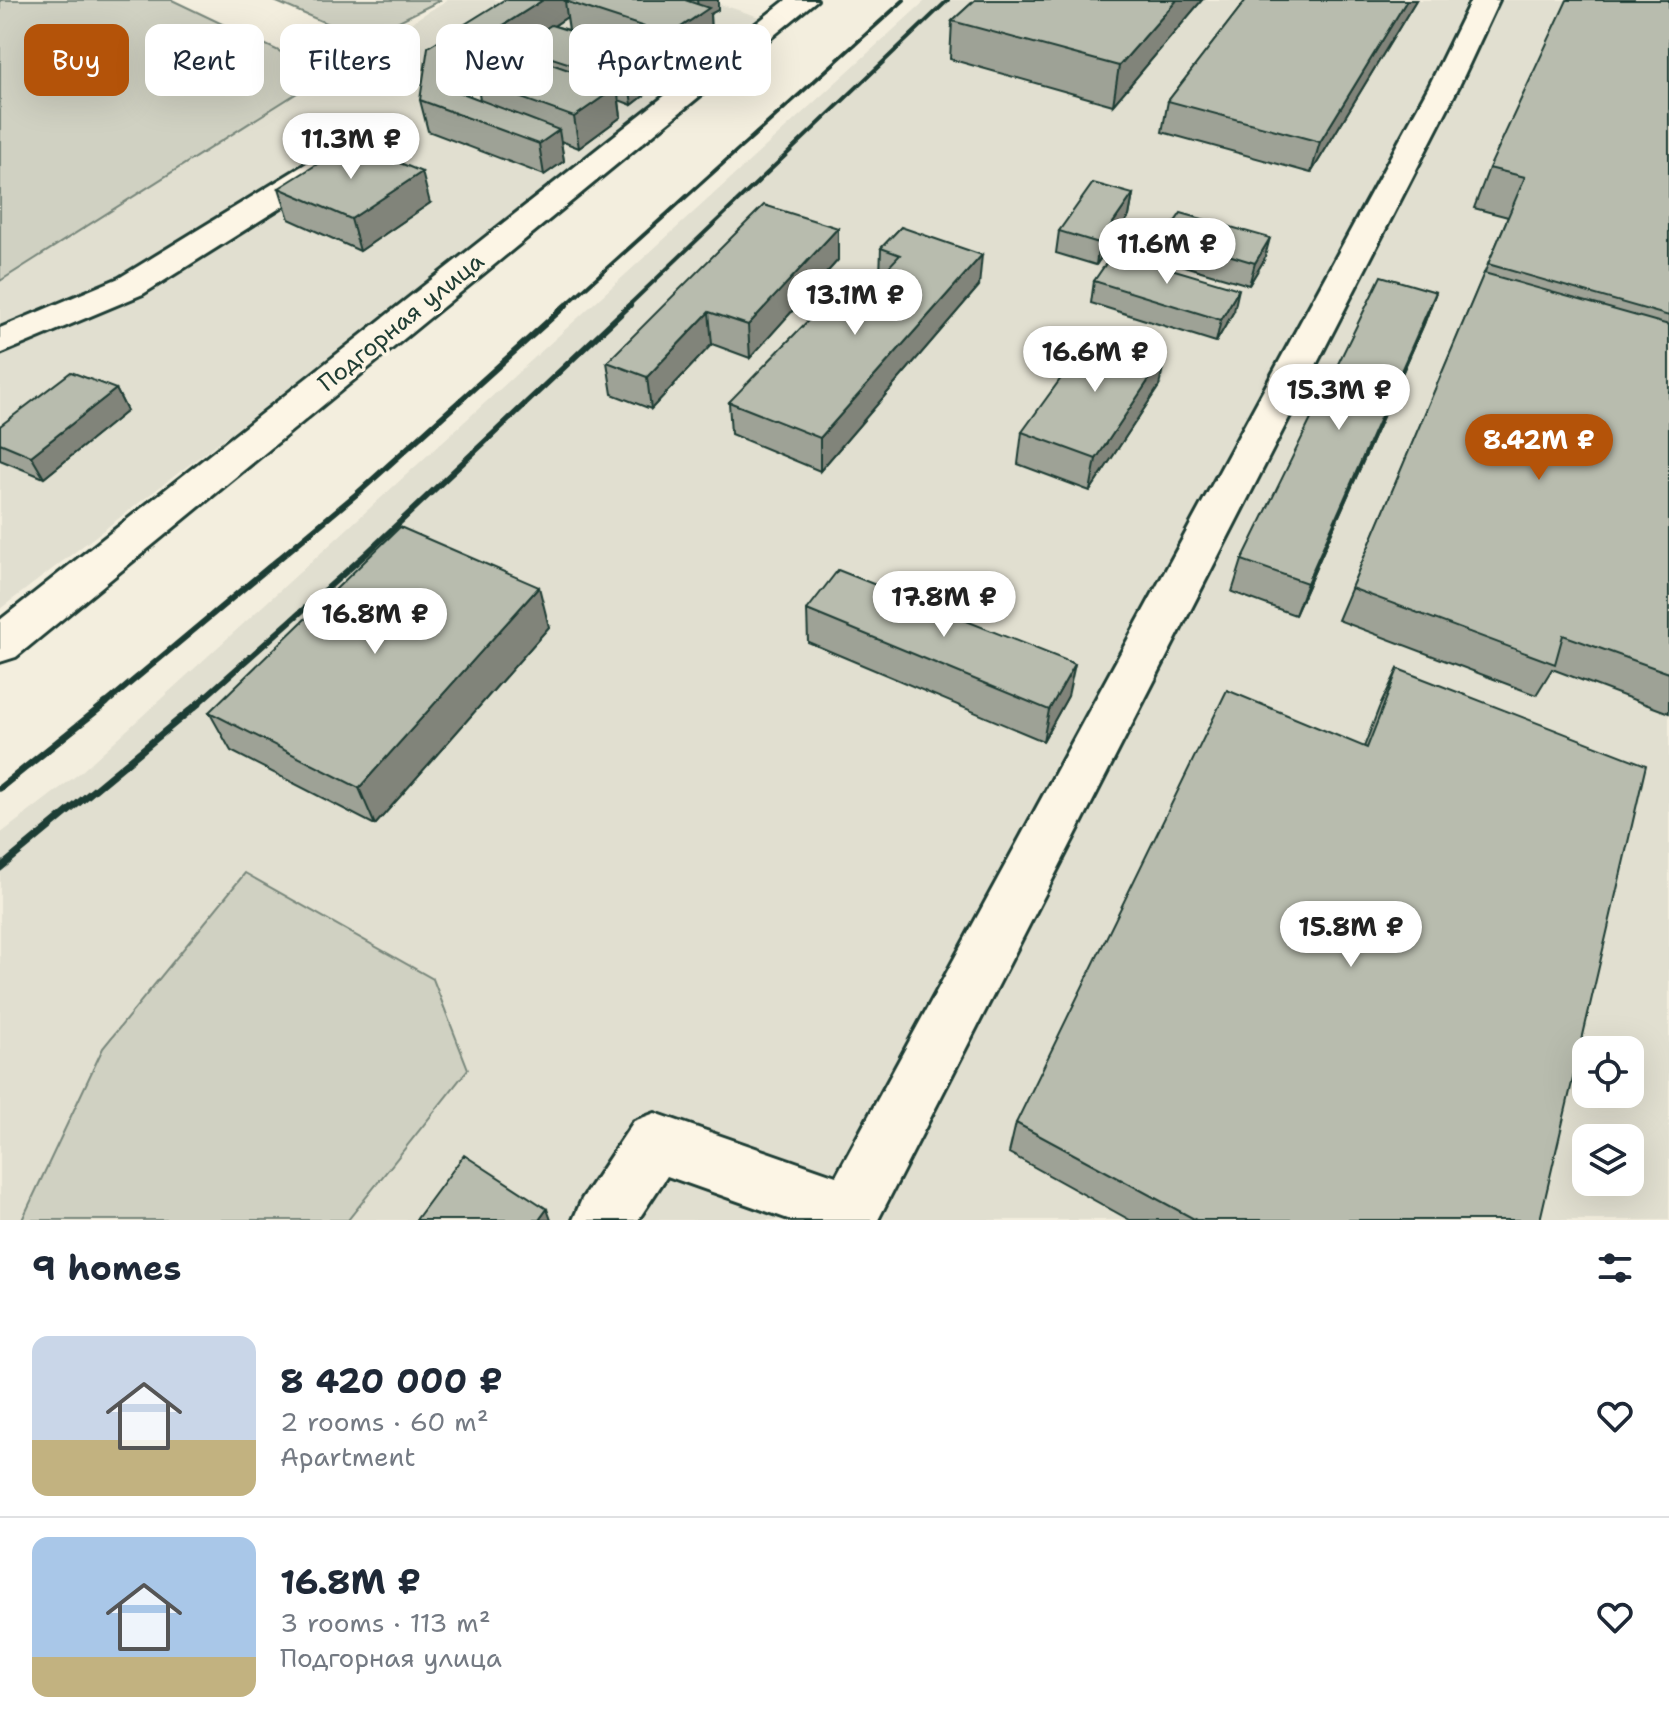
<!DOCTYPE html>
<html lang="en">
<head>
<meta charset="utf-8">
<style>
	:root { --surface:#fff; --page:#f2f2f3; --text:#1f2937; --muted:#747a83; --line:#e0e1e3; --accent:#b45309 }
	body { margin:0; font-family:"Shantell Sans",sans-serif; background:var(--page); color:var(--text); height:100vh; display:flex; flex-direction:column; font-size:30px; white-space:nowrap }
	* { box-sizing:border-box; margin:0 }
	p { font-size:26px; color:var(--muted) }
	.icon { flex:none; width:44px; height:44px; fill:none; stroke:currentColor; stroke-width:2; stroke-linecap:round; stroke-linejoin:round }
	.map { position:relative; height:1220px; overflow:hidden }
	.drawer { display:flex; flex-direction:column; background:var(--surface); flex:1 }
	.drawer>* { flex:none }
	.top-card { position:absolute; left:24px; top:24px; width:800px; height:72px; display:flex; gap:16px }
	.fabs { position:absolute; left:1572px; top:1036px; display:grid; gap:16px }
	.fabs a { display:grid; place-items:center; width:72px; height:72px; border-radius:16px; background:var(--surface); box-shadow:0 8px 32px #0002; font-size:40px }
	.price { position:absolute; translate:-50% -68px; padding:0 18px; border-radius:28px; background:#fff; color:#222; font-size:26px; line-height:52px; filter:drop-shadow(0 2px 4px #0008) }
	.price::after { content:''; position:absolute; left:50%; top:48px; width:24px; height:18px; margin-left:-12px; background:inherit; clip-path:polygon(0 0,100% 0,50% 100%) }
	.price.active { background:var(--accent); color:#fff }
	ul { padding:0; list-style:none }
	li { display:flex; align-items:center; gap:24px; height:200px; padding:0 32px }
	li+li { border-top:2px solid var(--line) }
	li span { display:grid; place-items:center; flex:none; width:224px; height:160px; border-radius:16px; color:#555 }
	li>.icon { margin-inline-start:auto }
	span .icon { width:96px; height:96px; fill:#fffc; stroke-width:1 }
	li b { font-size:34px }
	h2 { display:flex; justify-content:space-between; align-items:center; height:96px; padding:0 32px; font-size:34px }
	.pill { padding:0 28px; border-radius:16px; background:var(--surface); box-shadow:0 8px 32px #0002; font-size:28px; line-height:72px }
	.pill.active { background:var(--accent); color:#fff }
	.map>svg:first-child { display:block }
</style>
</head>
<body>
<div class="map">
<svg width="1669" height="1220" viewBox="0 0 1669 1220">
	<rect width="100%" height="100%" fill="#f3eede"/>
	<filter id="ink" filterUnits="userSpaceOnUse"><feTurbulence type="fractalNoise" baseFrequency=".0125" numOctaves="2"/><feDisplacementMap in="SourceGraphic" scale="16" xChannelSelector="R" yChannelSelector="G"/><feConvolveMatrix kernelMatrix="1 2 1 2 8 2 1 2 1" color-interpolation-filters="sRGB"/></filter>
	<g filter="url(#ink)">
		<path fill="#e1dfd0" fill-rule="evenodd" d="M 447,0 L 708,0 L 771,21 L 0,609 L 0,281 Z
			M 926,0 L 1669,0 L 1669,1220 L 0,1220 L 0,834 L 81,772 ZM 1586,1050 L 1630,1050 L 1630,1094 L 1586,1094 ZM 1586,1138 L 1630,1138 L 1630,1182 L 1586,1182 Z"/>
		<path fill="#d0d1c2" stroke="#78877b" stroke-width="2" d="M 0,0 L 172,0 L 327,74 L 0,281 Z
			M 272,0 L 441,0 L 363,39 Z
			M 245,873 L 433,979 L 468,1069 L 348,1220 L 22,1220 L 103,1048 Z"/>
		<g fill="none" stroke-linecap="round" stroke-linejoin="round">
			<defs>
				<path id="minor" d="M 786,0 L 817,0 L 16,657 L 0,662 L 0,620 Z
					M 1471,0 L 1499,0 L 1459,86 L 878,1220 L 791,1220 L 667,1176 L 638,1220 L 573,1220 L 582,1199 L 634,1121 L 655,1113 L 836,1176 L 1429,86 Z
					M 331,152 L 342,155 L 347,162 L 342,169 L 143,294 L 0,354 L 0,328 L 119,278 L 320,155 Z"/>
			</defs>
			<use href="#minor" stroke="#1f3d34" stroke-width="6"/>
			<use href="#minor" fill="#fcf5e5" fill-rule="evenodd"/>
			<path stroke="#1f3d34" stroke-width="4" d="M 564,307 L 904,0
				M 627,307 L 948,0"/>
			<path stroke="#1f3d34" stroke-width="6" d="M 104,705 L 359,492 L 566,305
				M 196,705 L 366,554 L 630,305"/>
			<path stroke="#1f3d34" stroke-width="7" d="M 0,788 L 106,703
				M 0,868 L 199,703"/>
		</g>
		<path fill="#9ea296" stroke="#1f3d34" stroke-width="2" fill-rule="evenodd" d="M 504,0 L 718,0 L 718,10 L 710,14 L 711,38 L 672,66 L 661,62 L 663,81 L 632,105 L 619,100 L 621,117 L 579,148 L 561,141 L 564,161 L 544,175 L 428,131 L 420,100 ZM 567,17 L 569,30 L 554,26 ZM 485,71 L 486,75 L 477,82 L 480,100 L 462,93 L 465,84 Z
			M 975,0 L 1202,0 L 1113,105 L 950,59 L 952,21 Z
			M 1246,0 L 1416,0 L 1311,173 L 1162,132 L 1168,101 Z
			M 1669,0 L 1669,713 L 1552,669 L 1536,695 L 1338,620 L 1508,217 L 1474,208 L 1489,168 Z
			M 279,188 L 430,203 L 360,251 L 289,219 Z
			M 1133,194 L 1129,216 L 1096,265 L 1056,253 L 1059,231 Z
			M 901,227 L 979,286 L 820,471 L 731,434 L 729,402 L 849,309 L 880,276 L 881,248 Z
			M 838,228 L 838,260 L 750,358 L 712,344 L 651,409 L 612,394 L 607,362 Z
			M 1165,236 L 1264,260 L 1249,285 L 1160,259 Z
			M 1094,281 L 1234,311 L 1216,342 L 1091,303 Z
			M 1436,292 L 1424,324 L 1295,615 L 1232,592 L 1242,560 Z
			M 1159,386 L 1090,491 L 1018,464 L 1022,432 Z
			M 116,389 L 127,411 L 44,478 L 0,460 L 0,426 Z
			M 807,610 L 1068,696 L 1043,741 L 808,642 Z
			M 549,627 L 375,825 L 231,751 L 209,712 Z
			M 1398,669 L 1540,1220 L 1130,1220 L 1009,1153 L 1016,1123 L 1364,747 L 1379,708 Z"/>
		<path fill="#81847a" stroke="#1f3d34" stroke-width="2" d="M 543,0 L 594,0 L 565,1 L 567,17 L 520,48 L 518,47 L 518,49 L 492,66 L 484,63 L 485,71 L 465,84 L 455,113 L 446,87 L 458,54 Z
			M 697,0 L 718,0 L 718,10 L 710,14 L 711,38 L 672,66 L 669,35 L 699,15 Z
			M 1177,0 L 1202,0 L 1113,105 L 1119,66 Z
			M 1407,0 L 1416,0 L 1311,173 L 1320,142 Z
			M 661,59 L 663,81 L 632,105 L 629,83 Z
			M 617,87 L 621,117 L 579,148 L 574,117 Z
			M 559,130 L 564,161 L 544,175 L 539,144 Z
			M 422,172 L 430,203 L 360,251 L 351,219 Z
			M 1133,194 L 1129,216 L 1096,265 L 1099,243 Z
			M 838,228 L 838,260 L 750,358 L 748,325 Z
			M 1270,238 L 1264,260 L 1249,285 L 1255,263 Z
			M 982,255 L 979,286 L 820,471 L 820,438 Z
			M 1239,289 L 1234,311 L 1216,342 L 1221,320 Z
			M 1436,292 L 1424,324 L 1295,615 L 1307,583 Z
			M 709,312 L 712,344 L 651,409 L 647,377 Z
			M 1166,354 L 1159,386 L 1090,491 L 1096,459 Z
			M 116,389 L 127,411 L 44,478 L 31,456 Z
			M 539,587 L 549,627 L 375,825 L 359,788 Z
			M 1075,664 L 1068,696 L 1043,741 L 1049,710 Z
			M 547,1209 L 551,1220 L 539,1220 Z"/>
		<path fill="#b8bcae" stroke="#1f3d34" stroke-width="2" d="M 504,0 L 543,0 L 458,54 L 446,87 L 559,130 L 539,144 L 420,100 L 428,47 Z
			M 566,0 L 685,0 L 709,8 L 669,35 L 565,1 Z
			M 975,0 L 1177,0 L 1119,66 L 952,21 Z
			M 1246,0 L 1407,0 L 1320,142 L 1168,101 Z
			M 1567,0 L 1669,0 L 1669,316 L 1488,264 L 1525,177 L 1489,168 Z
			M 551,25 L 661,59 L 629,83 L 518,47 Z
			M 506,48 L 617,87 L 574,117 L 477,82 L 498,68 L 484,63 Z
			M 351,143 L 422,172 L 351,219 L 279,188 Z
			M 1093,183 L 1133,194 L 1099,243 L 1059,231 Z
			M 764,205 L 838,228 L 748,325 L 709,312 L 647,377 L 607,362 Z
			M 1181,213 L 1270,238 L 1255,263 L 1165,236 Z
			M 901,227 L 982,255 L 820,438 L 729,402 L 827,301 L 849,309 L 900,255 L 881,248 Z
			M 1114,252 L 1239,289 L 1221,320 L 1094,281 Z
			M 1484,273 L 1669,325 L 1669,673 L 1563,635 L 1555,664 L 1351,588 Z
			M 1381,276 L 1436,292 L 1307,583 L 1242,560 Z
			M 1096,330 L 1166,354 L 1096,459 L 1022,432 Z
			M 71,372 L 116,389 L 31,456 L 0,443 L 0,426 Z
			M 400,527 L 539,587 L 359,788 L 209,712 Z
			M 838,570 L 1075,664 L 1049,710 L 807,610 Z
			M 1398,669 L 1646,765 L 1540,1220 L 1196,1220 L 1016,1123 L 1227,690 L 1367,748 Z
			M 464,1155 L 547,1209 L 539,1220 L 416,1220 Z"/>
	</g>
	<g text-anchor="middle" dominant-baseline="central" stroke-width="7" stroke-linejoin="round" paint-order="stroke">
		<g font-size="24" fill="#1f3d34" stroke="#fcf5e5">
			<text transform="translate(401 322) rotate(-39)">Подгорная улица</text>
		</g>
	</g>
</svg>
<div class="fabs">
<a><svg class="icon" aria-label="locate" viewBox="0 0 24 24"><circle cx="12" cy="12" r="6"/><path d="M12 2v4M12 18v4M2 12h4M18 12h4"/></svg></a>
<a><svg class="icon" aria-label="layers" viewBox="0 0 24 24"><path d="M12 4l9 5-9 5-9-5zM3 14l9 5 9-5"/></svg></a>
</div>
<b class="price" style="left:351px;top:181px">11.3M ₽</b>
<b class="price" style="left:1167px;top:286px">11.6M ₽</b>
<b class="price" style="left:855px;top:337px">13.1M ₽</b>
<b class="price" style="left:1095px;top:394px">16.6M ₽</b>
<b class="price" style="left:1339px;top:432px">15.3M ₽</b>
<b class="price active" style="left:1539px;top:482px">8.42M ₽</b>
<b class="price" style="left:944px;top:639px">17.8M ₽</b>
<b class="price" style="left:375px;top:656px">16.8M ₽</b>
<b class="price" style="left:1351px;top:969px">15.8M ₽</b>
<div class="top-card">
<a class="pill active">Buy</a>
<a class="pill">Rent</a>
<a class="pill">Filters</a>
<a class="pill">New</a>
<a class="pill">Apartment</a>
</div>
</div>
<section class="drawer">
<h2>9 homes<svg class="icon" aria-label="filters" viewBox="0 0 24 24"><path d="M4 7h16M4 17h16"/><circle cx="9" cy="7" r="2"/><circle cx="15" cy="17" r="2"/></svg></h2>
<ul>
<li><span style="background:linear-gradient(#c9d6e8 65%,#c2b280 0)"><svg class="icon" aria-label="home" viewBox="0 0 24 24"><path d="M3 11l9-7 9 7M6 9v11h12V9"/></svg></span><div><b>8 420 000 ₽</b><p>2 rooms · 60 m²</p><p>Apartment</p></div><svg class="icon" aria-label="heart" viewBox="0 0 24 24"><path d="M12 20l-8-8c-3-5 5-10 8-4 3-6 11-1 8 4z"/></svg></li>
<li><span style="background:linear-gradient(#a9c7e8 75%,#c2b280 0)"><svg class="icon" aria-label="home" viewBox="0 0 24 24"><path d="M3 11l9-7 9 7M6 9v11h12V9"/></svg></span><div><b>16.8M ₽</b><p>3 rooms · 113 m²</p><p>Подгорная улица</p></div><svg class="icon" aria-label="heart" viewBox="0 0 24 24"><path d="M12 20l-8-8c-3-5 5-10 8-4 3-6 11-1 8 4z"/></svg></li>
</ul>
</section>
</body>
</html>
